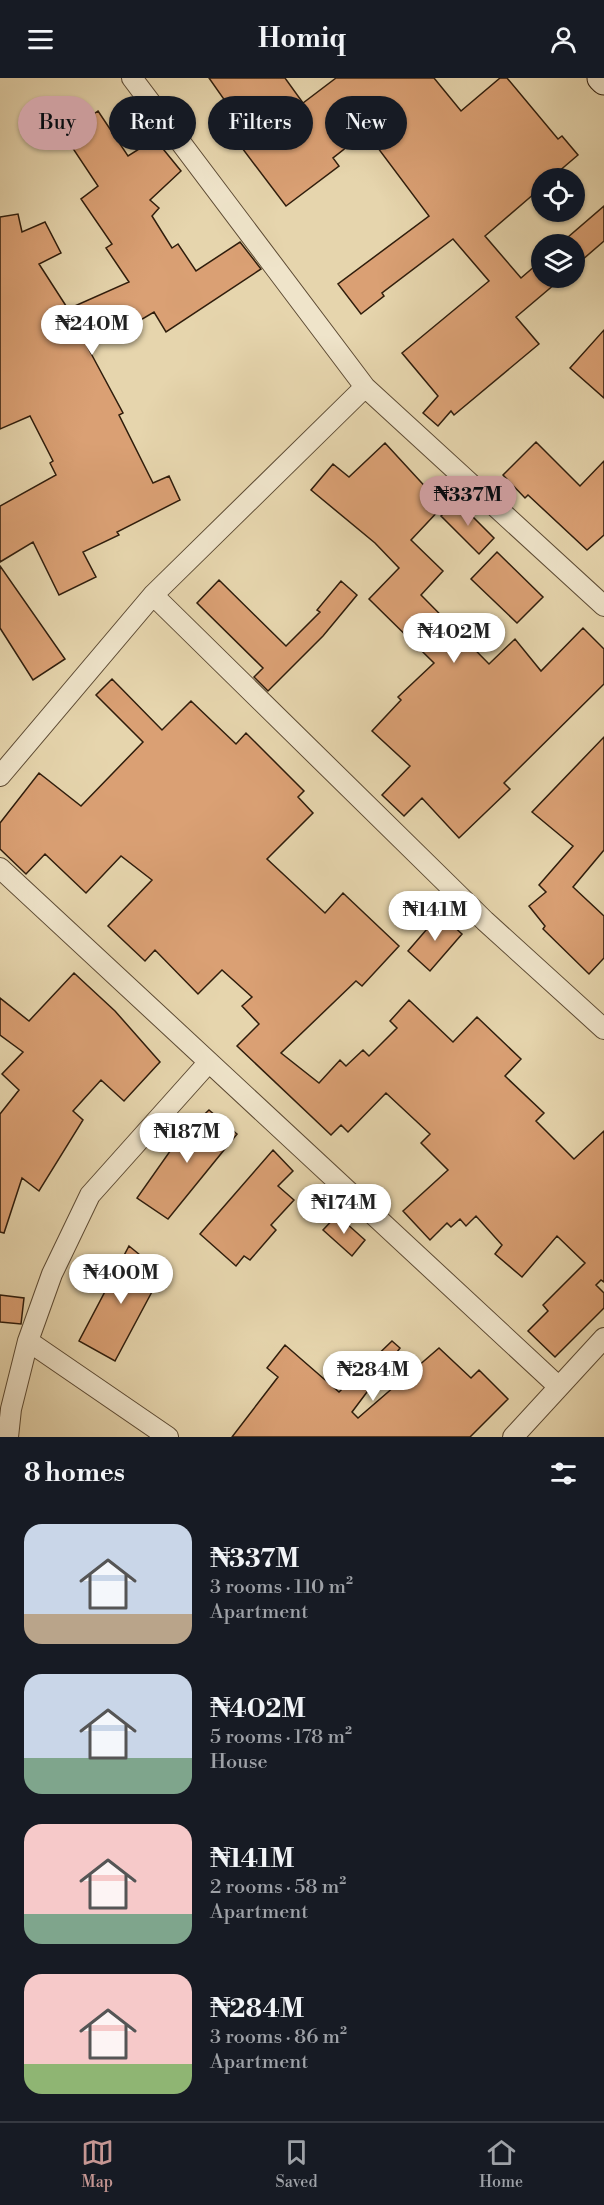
<!DOCTYPE html>
<html lang="en">
<head>
<meta charset="utf-8">
<style>
	:root { --surface:#171b24; --page:#20242c; --text:#f1f3f6; --muted:#9ea1a6; --line:#363941; --accent:#c59692 }
	body { margin:0; font-family:"Libre Bodoni",serif; background:var(--page); color:var(--text); height:100vh; display:flex; flex-direction:column; font-size:22px; white-space:nowrap }
	* { box-sizing:border-box; margin:0 }
	p { font-size:20px; color:var(--muted) }
	.icon { flex:none; width:33px; height:33px; fill:none; stroke:currentColor; stroke-width:2; stroke-linecap:round; stroke-linejoin:round }
	.map { position:relative; height:1359px; overflow:hidden }
	.sheet { display:flex; flex-direction:column; background:var(--surface); flex:1 }
	.sheet>* { flex:none }
	.guide { position:absolute; left:18px; top:18px; width:568px; height:54px; display:flex; gap:12px }
	.tools { position:absolute; left:531px; top:90px; display:grid; gap:12px }
	.tools a { display:grid; place-items:center; width:54px; height:54px; border-radius:50%; background:var(--surface); box-shadow:0 2px 4px #0004; font-size:30px }
	.price { position:absolute; translate:-50% -51px; padding:0 14px; border-radius:21px; background:#fff; color:#222; font-size:20px; line-height:39px; filter:drop-shadow(0 2px 3px #0008) }
	.price::after { content:''; position:absolute; left:50%; top:36px; width:18px; height:14px; margin-left:-9px; background:inherit; clip-path:polygon(0 0,100% 0,50% 100%) }
	.price.selected { background:var(--accent); color:#111 }
	ul { padding:0; list-style:none }
	li { display:flex; align-items:center; gap:18px; height:150px; padding:0 24px }
	li span { display:grid; place-items:center; flex:none; width:168px; height:120px; border-radius:18px; color:#555 }
	li>.icon { margin-inline-start:auto }
	span .icon { width:72px; height:72px; fill:#fffc; stroke-width:1 }
	li b { font-size:26px }
	h2 { display:flex; justify-content:space-between; align-items:center; height:72px; padding:0 24px; font-size:26px }
	.chip { padding:0 21px; border-radius:27px; background:var(--surface); box-shadow:0 2px 4px #0004; font-size:21px; line-height:54px }
	.chip.selected { background:var(--accent); color:#111 }
	header { display:flex; justify-content:space-between; align-items:center; height:78px; padding:0 24px; background:var(--surface); font-size:27px; font-weight:700 }
	.tab-bar { display:flex; justify-content:space-around; align-items:center; height:84px; border-top:2px solid var(--line); background:var(--surface); font-size:16px; color:var(--muted) }
	.tab-bar a { display:grid; justify-items:center; gap:3px }
	.tab-bar .selected { color:var(--accent) }
	.map>svg:first-child { display:block }
</style>
</head>
<body>
<header><svg class="icon" aria-label="menu" viewBox="0 0 24 24"><path d="M4 6h16M4 12h16M4 18h16"/></svg>Homiq<svg class="icon" aria-label="person" viewBox="0 0 24 24"><circle cx="12" cy="8" r="4"/><path d="M4 21q1-7 8-7t8 7"/></svg></header>
<div class="map">
<svg width="604" height="1359" viewBox="0 0 604 1359">
	<rect width="100%" height="100%" fill="#e6d5ad"/>
	<filter id="stains"><feTurbulence type="fractalNoise" baseFrequency=".00333" numOctaves="4"/><feColorMatrix values="0 0 0 0 .2 0 0 0 0 .09 0 0 0 0 .02 0 0 0 .5 -.17"/></filter>
	<radialGradient id="worn" r=".72"><stop offset=".6" stop-color="#630" stop-opacity="0"/><stop offset="1" stop-color="#630" stop-opacity=".3"/></radialGradient>
	<path fill="#daa074" stroke="#2f1d0c" stroke-width="1.5" d="M 209,0 L 285,0 L 303,25 L 336,0 L 434,0 L 461,33 L 500,0 L 507,0 L 558,61 L 562,58 L 578,77 L 551,100 L 542,100 L 542,109 L 485,158 L 521,200 L 542,182 L 542,200 L 562,200 L 516,239 L 539,266 L 454,337 L 451,333 L 438,348 L 423,335 L 438,318 L 402,275 L 489,203 L 453,161 L 382,215 L 384,218 L 361,236 L 338,206 L 429,138 L 366,54 L 333,80 L 339,88 L 286,128 L 236,62 L 247,54 Z
		M 98,33 L 128,78 L 155,61 L 181,93 L 150,122 L 159,130 L 152,138 L 172,170 L 178,166 L 196,193 L 240,164 L 261,191 L 166,254 L 154,234 L 139,243 L 136,238 L 104,252 L 107,260 L 87,268 L 123,335 L 119,337 L 153,405 L 169,398 L 180,422 L 117,454 L 119,457 L 83,474 L 96,499 L 59,517 L 33,464 L 0,484 L 0,428 L 56,397 L 50,385 L 53,383 L 30,338 L 0,351 L 0,139 L 18,136 L 22,154 L 45,144 L 61,175 L 39,186 L 68,231 L 129,204 L 106,170 L 112,166 L 81,121 L 98,108 L 64,57 Z
		M 604,128 L 604,163 L 574,189 L 574,166 L 560,166 Z
		M 604,252 L 604,320 L 570,290 Z
		M 536,364 L 580,408 L 604,383 L 604,457 L 587,472 L 528,417 L 525,420 L 503,397 Z
		M 385,365 L 443,428 L 411,462 L 443,493 L 421,517 L 489,586 L 515,561 L 541,593 L 583,550 L 604,571 L 604,606 L 504,705 L 510,711 L 459,760 L 422,720 L 404,738 L 382,717 L 410,688 L 372,653 L 401,622 L 398,619 L 434,585 L 369,521 L 399,490 L 375,465 L 311,412 L 333,386 L 349,399 Z
		M 457,423 L 494,460 L 479,476 L 441,438 Z
		M 497,474 L 543,519 L 517,545 L 471,501 Z
		M 0,488 L 65,581 L 33,602 L 0,550 Z
		M 219,502 L 286,568 L 320,534 L 317,532 L 341,503 L 357,517 L 323,558 L 268,613 L 254,599 L 263,590 L 197,525 Z
		M 112,601 L 162,652 L 191,623 L 236,666 L 246,655 L 304,713 L 298,719 L 313,735 L 267,781 L 325,835 L 343,815 L 399,868 L 362,908 L 356,903 L 281,975 L 319,1005 L 340,982 L 346,988 L 363,972 L 369,978 L 397,950 L 390,943 L 409,922 L 453,964 L 477,939 L 521,981 L 505,998 L 544,1035 L 536,1043 L 574,1081 L 604,1053 L 604,1204 L 601,1202 L 596,1207 L 604,1215 L 604,1230 L 555,1279 L 528,1253 L 548,1233 L 543,1227 L 585,1185 L 557,1158 L 522,1199 L 495,1176 L 502,1167 L 476,1138 L 466,1148 L 460,1141 L 451,1149 L 447,1145 L 430,1162 L 403,1133 L 448,1092 L 421,1065 L 430,1056 L 386,1015 L 348,1054 L 341,1047 L 331,1057 L 237,968 L 259,946 L 242,928 L 252,919 L 222,892 L 198,916 L 155,872 L 145,883 L 108,848 L 152,802 L 121,778 L 86,815 L 45,776 L 26,796 L 0,771 L 0,745 L 39,695 L 81,728 L 143,664 L 96,617 Z
		M 604,659 L 604,772 L 573,809 L 604,838 L 604,880 L 589,896 L 543,851 L 545,848 L 529,828 L 546,814 L 539,807 L 573,768 L 532,734 Z
		M 440,836 L 462,856 L 430,893 L 408,873 Z
		M 74,895 L 115,933 L 160,984 L 124,1023 L 101,1002 L 73,1033 L 83,1042 L 39,1113 L 22,1100 L 4,1155 L 0,1154 L 0,1036 L 19,1012 L 2,996 L 23,974 L 0,957 L 0,920 L 29,943 Z
		M 209,1032 L 237,1056 L 168,1141 L 137,1120 L 180,1059 Z
		M 273,1072 L 293,1093 L 278,1108 L 294,1122 L 271,1147 L 276,1152 L 250,1182 L 244,1178 L 236,1188 L 200,1156 Z
		M 337,1137 L 365,1162 L 352,1178 L 323,1152 Z
		M 129,1168 L 162,1195 L 115,1283 L 79,1263 Z
		M 0,1217 L 24,1220 L 21,1246 L 0,1244 Z
		M 392,1263 L 400,1270 L 352,1334 L 358,1340 L 439,1270 L 471,1300 L 479,1292 L 508,1321 L 470,1359 L 232,1359 L 278,1299 L 267,1290 L 285,1267 L 339,1314 Z"/>
	<g fill="none" stroke-linecap="round" stroke-linejoin="round">
		<defs>
			<path id="street" d="M 132,0 L 365,309 L 604,528
				M 153,517 L 485,843 L 604,951
				M 0,698 L 153,517 L 365,309
				M 0,790 L 559,1309
				M 28,1263 L 168,1359
				M 8,1359 L 11,1331 L 28,1263 L 52,1196 L 90,1117 L 208,985
				M 513,1359 L 604,1260"/>
			<path id="secondary" d="M 601,0 L 604,3"/>
		</defs>
		<use href="#street" stroke="#5d4b34" stroke-width="22"/>
		<use href="#secondary" stroke="#2f1d0c" stroke-width="29"/>
		<use href="#street" stroke="#efe4ca" stroke-width="20"/>
		<use href="#secondary" stroke="#efe4ca" stroke-width="27"/>
	</g>
	<rect width="100%" height="100%" filter="url(#stains)"/>
	<rect width="100%" height="100%" fill="url(#worn)"/>
</svg>
<div class="tools">
<a><svg class="icon" aria-label="locate" viewBox="0 0 24 24"><circle cx="12" cy="12" r="6"/><path d="M12 2v4M12 18v4M2 12h4M18 12h4"/></svg></a>
<a><svg class="icon" aria-label="layers" viewBox="0 0 24 24"><path d="M12 4l9 5-9 5-9-5zM3 14l9 5 9-5"/></svg></a>
</div>
<b class="price" style="left:92px;top:278px">₦240M</b>
<b class="price selected" style="left:468px;top:449px">₦337M</b>
<b class="price" style="left:454px;top:586px">₦402M</b>
<b class="price" style="left:435px;top:864px">₦141M</b>
<b class="price" style="left:187px;top:1086px">₦187M</b>
<b class="price" style="left:344px;top:1157px">₦174M</b>
<b class="price" style="left:121px;top:1227px">₦400M</b>
<b class="price" style="left:373px;top:1324px">₦284M</b>
<div class="guide">
<a class="chip selected">Buy</a>
<a class="chip">Rent</a>
<a class="chip">Filters</a>
<a class="chip">New</a>
</div>
</div>
<section class="sheet">
<h2>8 homes<svg class="icon" aria-label="filters" viewBox="0 0 24 24"><path d="M4 7h16M4 17h16"/><circle cx="9" cy="7" r="2"/><circle cx="15" cy="17" r="2"/></svg></h2>
<ul>
<li><span style="background:linear-gradient(#c9d6e8 75%,#b9a48a 0)"><svg class="icon" aria-label="home" viewBox="0 0 24 24"><path d="M3 11l9-7 9 7M6 9v11h12V9"/></svg></span><div><b>₦337M</b><p>3 rooms · 110 m²</p><p>Apartment</p></div></li>
<li><span style="background:linear-gradient(#c9d6e8 70%,#7fa58c 0)"><svg class="icon" aria-label="home" viewBox="0 0 24 24"><path d="M3 11l9-7 9 7M6 9v11h12V9"/></svg></span><div><b>₦402M</b><p>5 rooms · 178 m²</p><p>House</p></div></li>
<li><span style="background:linear-gradient(#f6c9c9 75%,#7fa58c 0)"><svg class="icon" aria-label="home" viewBox="0 0 24 24"><path d="M3 11l9-7 9 7M6 9v11h12V9"/></svg></span><div><b>₦141M</b><p>2 rooms · 58 m²</p><p>Apartment</p></div></li>
<li><span style="background:linear-gradient(#f6c9c9 75%,#8fb573 0)"><svg class="icon" aria-label="home" viewBox="0 0 24 24"><path d="M3 11l9-7 9 7M6 9v11h12V9"/></svg></span><div><b>₦284M</b><p>3 rooms · 86 m²</p><p>Apartment</p></div></li>
</ul>
</section>
<nav class="tab-bar">
<a class="selected"><svg class="icon" aria-label="map" viewBox="0 0 24 24"><path d="M3 6l6-2 6 2 6-2v14l-6 2-6-2-6 2zM9 4v14M15 6v14"/></svg>Map</a>
<a><svg class="icon" aria-label="saved" viewBox="0 0 24 24"><path d="M7 4h10v16l-5-4-5 4z"/></svg>Saved</a>
<a><svg class="icon" aria-label="home" viewBox="0 0 24 24"><path d="M3 11l9-7 9 7M6 9v11h12V9"/></svg>Home</a>
</nav>
</body>
</html>
